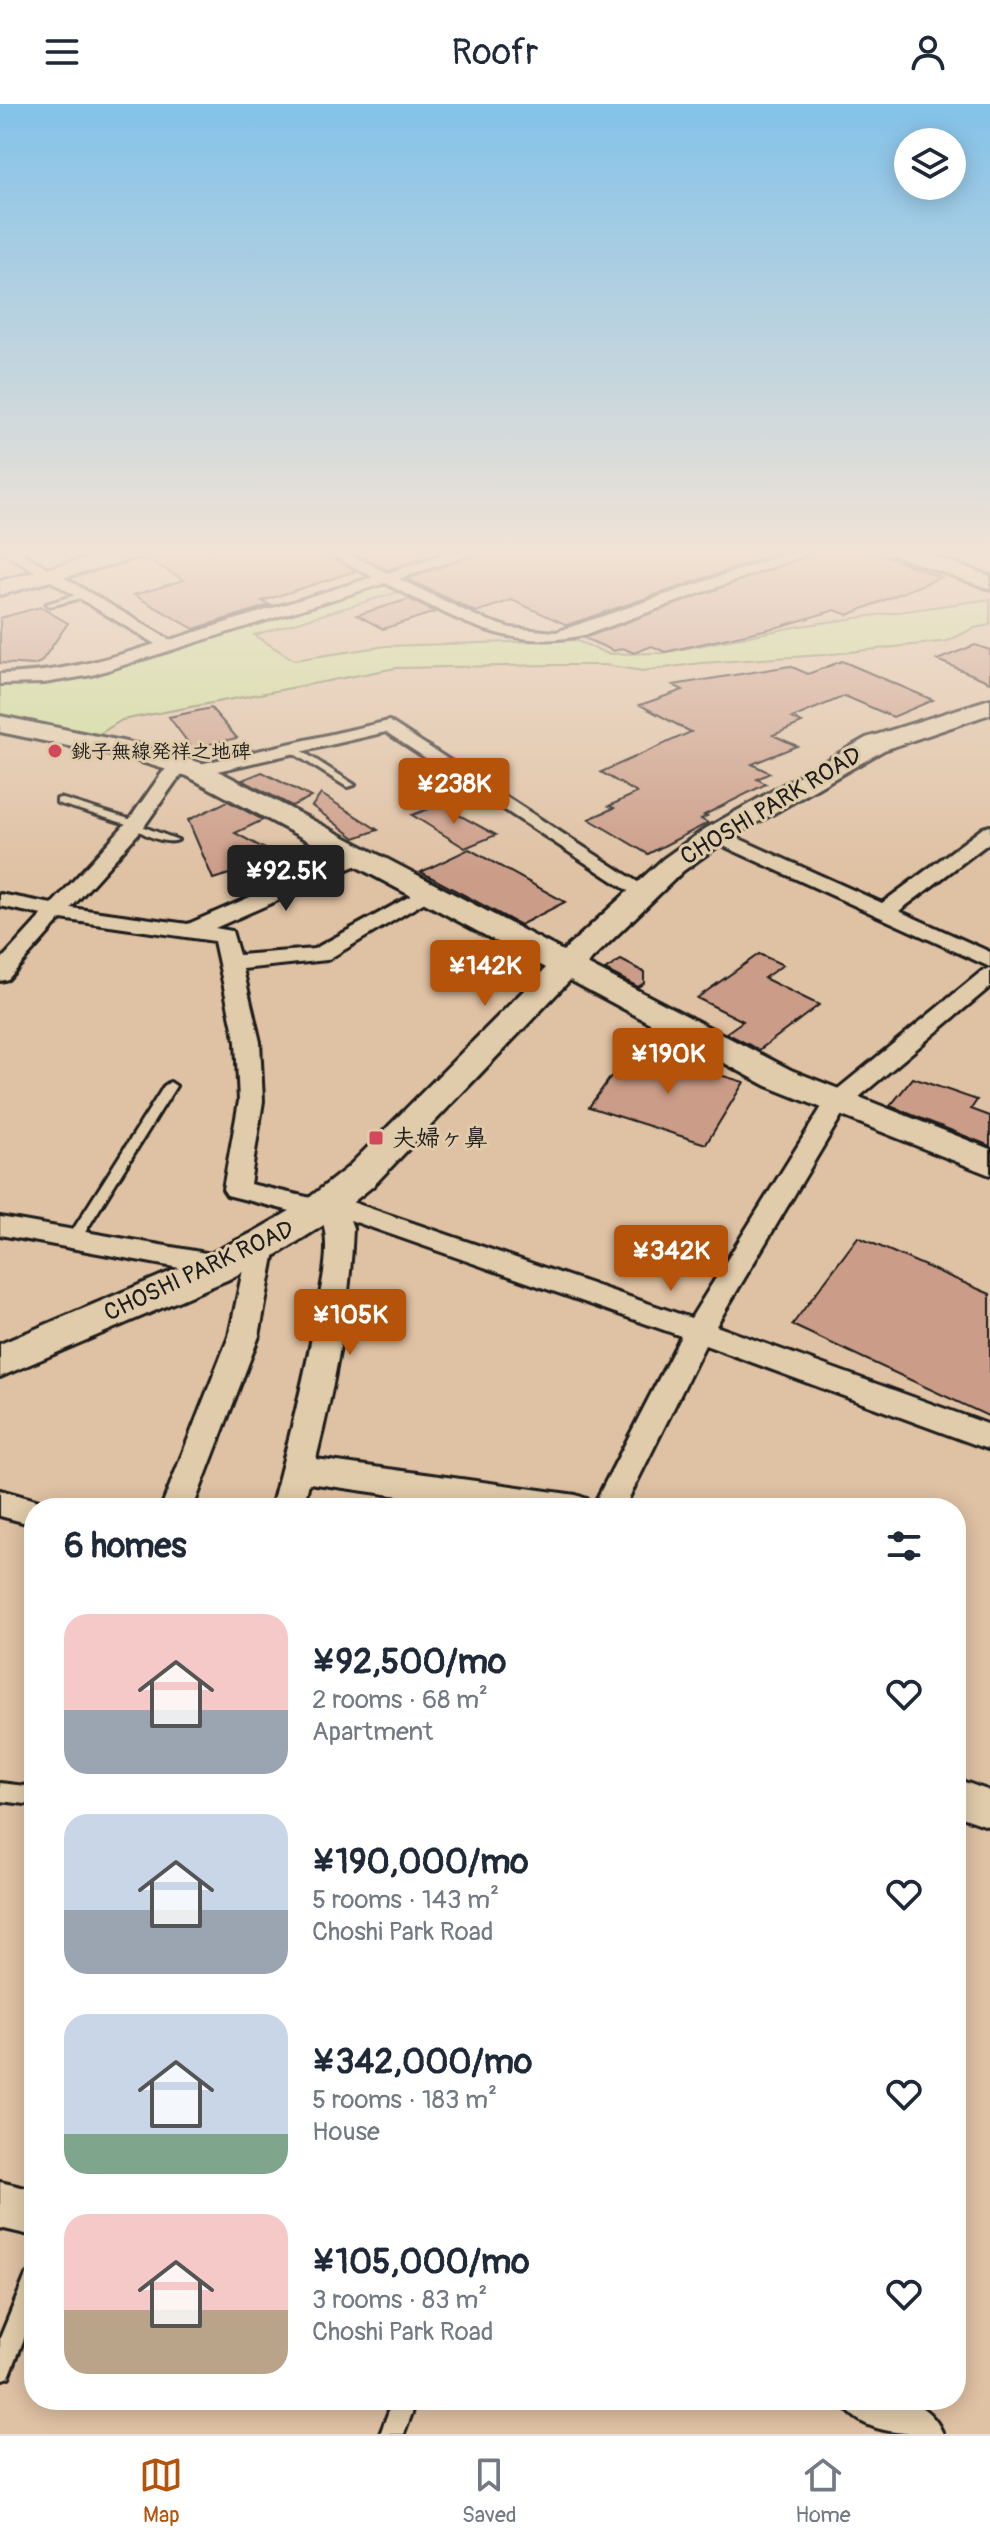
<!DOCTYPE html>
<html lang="en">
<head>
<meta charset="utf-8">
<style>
	:root { --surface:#fff; --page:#f6f6f7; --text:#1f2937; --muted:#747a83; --line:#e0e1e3; --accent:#b45309 }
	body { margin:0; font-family:Pangolin,"Klee One",sans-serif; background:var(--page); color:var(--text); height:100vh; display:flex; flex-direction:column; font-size:30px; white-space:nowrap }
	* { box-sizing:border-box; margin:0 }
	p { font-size:26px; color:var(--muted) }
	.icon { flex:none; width:44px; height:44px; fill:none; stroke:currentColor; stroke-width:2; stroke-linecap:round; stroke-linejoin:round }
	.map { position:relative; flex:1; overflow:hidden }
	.side { position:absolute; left:24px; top:1394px; width:942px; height:912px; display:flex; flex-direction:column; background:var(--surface); border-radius:32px; box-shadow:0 4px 20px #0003 }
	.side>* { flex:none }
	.tools { position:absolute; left:894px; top:24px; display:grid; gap:16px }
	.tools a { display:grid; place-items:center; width:72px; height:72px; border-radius:50%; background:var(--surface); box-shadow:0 4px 20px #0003; font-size:40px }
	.price { position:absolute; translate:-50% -68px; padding:0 18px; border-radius:8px; background:var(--accent); color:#fff; font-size:26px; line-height:52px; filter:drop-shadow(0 2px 4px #0008) }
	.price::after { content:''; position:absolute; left:50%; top:48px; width:24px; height:18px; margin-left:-12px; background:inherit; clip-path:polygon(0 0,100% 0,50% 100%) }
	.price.selected { background:#222; color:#fff }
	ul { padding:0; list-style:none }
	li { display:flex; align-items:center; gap:24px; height:200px; padding:0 40px }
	li span { display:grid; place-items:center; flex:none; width:224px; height:160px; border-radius:24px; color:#555 }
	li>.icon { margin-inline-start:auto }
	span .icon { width:96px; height:96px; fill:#fffc; stroke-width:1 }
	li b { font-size:34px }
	h2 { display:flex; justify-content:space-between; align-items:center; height:96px; padding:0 40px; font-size:34px }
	header { display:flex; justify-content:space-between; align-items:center; height:104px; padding:0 40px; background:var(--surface); font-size:36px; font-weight:600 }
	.menu { display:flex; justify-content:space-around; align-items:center; height:112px; border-top:2px solid var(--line); background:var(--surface); font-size:22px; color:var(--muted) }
	.menu a { display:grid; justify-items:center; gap:4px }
	.menu .selected { color:var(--accent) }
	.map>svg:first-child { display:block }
</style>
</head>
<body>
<header><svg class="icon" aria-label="menu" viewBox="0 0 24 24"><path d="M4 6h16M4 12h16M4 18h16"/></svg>Roofr<svg class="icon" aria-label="person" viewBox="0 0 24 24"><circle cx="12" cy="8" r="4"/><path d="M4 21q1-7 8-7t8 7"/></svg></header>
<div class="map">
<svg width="990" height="2330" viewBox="0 0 990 2330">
	<rect width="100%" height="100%" fill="#dfc1a3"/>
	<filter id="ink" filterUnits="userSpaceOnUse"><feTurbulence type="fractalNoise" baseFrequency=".0125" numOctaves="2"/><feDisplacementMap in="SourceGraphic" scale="16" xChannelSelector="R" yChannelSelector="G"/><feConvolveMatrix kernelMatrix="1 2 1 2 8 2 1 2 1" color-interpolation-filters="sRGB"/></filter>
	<g filter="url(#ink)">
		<path fill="#c9de94" stroke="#727d58" stroke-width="2" d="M 373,482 L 391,482 L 405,486 L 254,531 L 294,556 L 386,542 L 575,536 L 608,550 L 663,549 L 800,522 L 990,495 L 990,521 L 974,524 L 948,537 L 823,551 L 701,559 L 643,567 L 605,561 L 555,561 L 396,564 L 122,616 L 94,633 L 0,614 L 0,581 L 33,579 Z"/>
		<path fill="#cb9c87" stroke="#1c1c1c" stroke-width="2" d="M 152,447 L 321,447 L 356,467 L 262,497 L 270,501 L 194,525 L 134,491 L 184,476 L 145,454 Z
			M 350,447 L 446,447 L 387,466 Z
			M 483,447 L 784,447 L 567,521 L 512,496 L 476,508 L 407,475 Z
			M 819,447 L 872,447 L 941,473 L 848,511 L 835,506 L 782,522 L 665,548 L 652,542 L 634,549 L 623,544 L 614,547 L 584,534 Z
			M 409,495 L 435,508 L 383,525 L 357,511 Z
			M 40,503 L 68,519 L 41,558 L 34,561 L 0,559 L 0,514 Z
			M 975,541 L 990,546 L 990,578 L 937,556 Z
			M 842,557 L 933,596 L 893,613 L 845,592 L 792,614 L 802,619 L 773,631 L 797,642 L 752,660 L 770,669 L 757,675 L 766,680 L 704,711 L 707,712 L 701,715 L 708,719 L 648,750 L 589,715 L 614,704 L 609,702 L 637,689 L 601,668 L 691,628 L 640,601 L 683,586 L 673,581 L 790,562 L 808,570 Z
			M 211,604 L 237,634 L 192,644 L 169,613 Z
			M 262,668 L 289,682 L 311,693 L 292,702 L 242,676 Z
			M 321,690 L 378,726 L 355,734 L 312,702 Z
			M 228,697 L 263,716 L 235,729 L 282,754 L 213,775 L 188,716 Z
			M 442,700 L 457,710 L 496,731 L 465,744 L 412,711 Z
			M 469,745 L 565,798 L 520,821 L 421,768 Z
			M 759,850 L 783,861 L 764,874 L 819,901 L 759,946 L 726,929 L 743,917 L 697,894 Z
			M 621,856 L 644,868 L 644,879 L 638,883 L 605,866 Z
			M 631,945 L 744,978 L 706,1040 L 589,1003 Z
			M 913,974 L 977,996 L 971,1005 L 990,1012 L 990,1042 L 890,1002 Z
			M 858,1133 L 990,1190 L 990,1313 L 792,1221 Z"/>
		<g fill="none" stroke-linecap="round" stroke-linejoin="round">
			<defs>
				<path id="lane" d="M 82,489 L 86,491 L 85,493 L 50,502 L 46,500 Z
					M 288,642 L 294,642 L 355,681 L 347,683 L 288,646 Z
					M 60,694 L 139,718 L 144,723 L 178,736 C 167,741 142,731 133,722 L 57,699 L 57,695 Z
					M 170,978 L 176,982 L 79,1138 L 69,1138 L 67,1135 L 69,1132 L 164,982 Z
					M 0,1679 L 34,1683 L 34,1701 L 0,1697 Z
					M 34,2167 L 34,2209 L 9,2273 L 0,2276 L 0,2234 L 26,2171 Z
					M 393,2296 L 417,2296 L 404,2330 L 380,2330 Z"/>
				<path id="street" d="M 1,447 L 19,447 L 170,536 L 373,473 L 324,447 L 343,447 L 387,469 L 457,447 L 480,447 L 399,475 L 478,513 L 510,524 L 556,528 L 794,447 L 816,447 L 588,530 C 508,550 454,513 385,479 L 92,571 L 44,579 L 0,580 L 0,570 C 57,569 101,557 155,540 Z
					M 389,617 L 653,788 L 650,792 L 636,792 L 386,628 L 196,672 L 187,666 L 176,677 L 143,724 L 71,804 L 188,820 L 354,748 L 368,748 L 371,752 L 368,756 L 215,824 L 232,827 L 239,851 L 314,845 L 423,785 L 430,783 L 440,789 L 327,856 L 243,865 L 260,938 L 263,997 L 250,1080 L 320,1096 L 331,1091 L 340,1094 L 691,1214 L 828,993 L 982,867 L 990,865 L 990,883 L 846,1004 L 716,1222 L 990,1321 L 990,1346 L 705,1241 L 624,1404 L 483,1404 L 309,1379 L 303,1404 L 271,1404 C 288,1340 304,1277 316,1212 C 321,1183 332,1144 322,1115 L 227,1091 L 223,1085 L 239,997 L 236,938 L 214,837 L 61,815 L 8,875 L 0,877 L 0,857 L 42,811 L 0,802 L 0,790 L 52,800 L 129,716 L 162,669 L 175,657 L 189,657 L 191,662 ZM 350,1116 L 681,1232 L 592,1404 L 587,1395 L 576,1391 L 316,1355 C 335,1279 350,1202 353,1124 Z
					M 990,722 L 990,738 L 899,807 L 990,848 L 990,863 L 708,735 L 705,731 L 708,727 L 722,727 L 882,799 L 983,724 Z
					M 0,1113 L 223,1152 L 233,1155 L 237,1162 L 233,1169 L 223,1172 L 0,1131 Z
					M 262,1132 L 272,1135 L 276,1142 L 259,1232 L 193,1404 L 161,1404 L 229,1232 L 248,1142 L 252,1135 Z
					M 0,1386 L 46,1399 L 48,1404 L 34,1404 L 34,1421 L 0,1412 Z
					M 956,1675 L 990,1687 L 990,1723 L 956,1711 Z
					M 0,2078 L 34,2086 L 34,2132 L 0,2124 Z
					M 840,2296 C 882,2296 924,2285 943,2330 C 902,2330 859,2330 840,2296 Z"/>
				<path id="secondary" d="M 114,447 L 149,447 L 146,451 L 0,491 L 0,477 Z
					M 890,447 L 921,447 L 990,472 L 990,485 L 893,451 Z
					M 990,595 L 990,610 L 884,646 L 725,737 L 683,767 L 587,860 L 791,966 L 990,1045 L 990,1071 L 767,982 L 570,876 L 373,1082 L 327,1119 L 278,1150 L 227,1176 L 0,1273 L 0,1240 L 198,1156 L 250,1130 L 300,1101 L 347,1064 L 546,864 L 187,672 L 131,655 L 0,628 L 0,612 L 136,640 L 205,660 L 563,847 L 663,755 L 705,725 L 866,634 Z"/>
			</defs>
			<use href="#lane" stroke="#1c1c1c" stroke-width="6"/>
			<use href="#street" stroke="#1c1c1c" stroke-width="6"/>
			<use href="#secondary" stroke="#1c1c1c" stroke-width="6"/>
			<use href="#lane" fill="#e0cbaa" fill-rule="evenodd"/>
			<use href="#street" fill="#e0cbaa" fill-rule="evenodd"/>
			<use href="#secondary" fill="#e0cbaa" fill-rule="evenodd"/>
		</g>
	</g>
	<linearGradient id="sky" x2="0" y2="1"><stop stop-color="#83c2e9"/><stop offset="0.58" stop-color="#f1e3d6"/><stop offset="1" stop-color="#f1e3d6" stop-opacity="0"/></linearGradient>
	<rect width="990" height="774" fill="url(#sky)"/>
	<g fill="#d1495b" stroke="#e0cbaa" stroke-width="3">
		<circle cx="55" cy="647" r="8"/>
		<rect x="368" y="1026" width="16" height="16" rx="4"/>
	</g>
	<g text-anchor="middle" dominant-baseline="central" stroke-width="6" stroke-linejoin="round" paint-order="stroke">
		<g font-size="20" font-weight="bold" fill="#1c1c1c" stroke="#e0cbaa" text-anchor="start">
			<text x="71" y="647">銚子無線発祥之地碑</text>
		</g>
		<g font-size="24" fill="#1c1c1c" stroke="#e0cbaa">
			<text transform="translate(771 702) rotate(-31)">CHOSHI PARK ROAD</text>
			<text transform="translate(199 1167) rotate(-25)">CHOSHI PARK ROAD</text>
		</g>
		<g font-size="24" font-weight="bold" fill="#1c1c1c" stroke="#e0cbaa" text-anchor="start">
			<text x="392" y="1034">夫婦ヶ鼻</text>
		</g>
	</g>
</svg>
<div class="tools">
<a><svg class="icon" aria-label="layers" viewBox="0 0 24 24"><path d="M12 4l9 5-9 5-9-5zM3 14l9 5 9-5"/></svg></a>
</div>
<b class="price" style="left:454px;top:722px">¥238K</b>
<b class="price selected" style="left:286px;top:809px">¥92.5K</b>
<b class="price" style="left:485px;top:904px">¥142K</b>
<b class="price" style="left:668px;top:992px">¥190K</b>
<b class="price" style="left:671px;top:1189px">¥342K</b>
<b class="price" style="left:350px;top:1253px">¥105K</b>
<section class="side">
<h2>6 homes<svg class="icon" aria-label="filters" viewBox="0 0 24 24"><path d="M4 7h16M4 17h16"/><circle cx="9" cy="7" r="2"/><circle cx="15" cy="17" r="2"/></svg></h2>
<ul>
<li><span style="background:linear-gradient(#f6c9c9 60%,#9aa5b1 0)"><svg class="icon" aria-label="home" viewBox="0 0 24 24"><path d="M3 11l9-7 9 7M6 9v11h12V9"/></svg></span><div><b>¥92,500/mo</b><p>2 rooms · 68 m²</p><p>Apartment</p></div><svg class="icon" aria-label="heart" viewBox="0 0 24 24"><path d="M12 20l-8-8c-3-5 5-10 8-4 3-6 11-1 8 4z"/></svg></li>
<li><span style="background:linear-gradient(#c9d6e8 60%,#9aa5b1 0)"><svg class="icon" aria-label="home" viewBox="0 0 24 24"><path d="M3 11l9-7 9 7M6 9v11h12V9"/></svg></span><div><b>¥190,000/mo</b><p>5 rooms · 143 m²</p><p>Choshi Park Road</p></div><svg class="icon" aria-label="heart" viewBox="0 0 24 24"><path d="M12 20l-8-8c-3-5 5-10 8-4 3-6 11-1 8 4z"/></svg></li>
<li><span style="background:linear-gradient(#c9d6e8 75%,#7fa58c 0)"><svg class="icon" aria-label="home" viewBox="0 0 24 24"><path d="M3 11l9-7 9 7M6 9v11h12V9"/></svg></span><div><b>¥342,000/mo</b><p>5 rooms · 183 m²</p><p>House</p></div><svg class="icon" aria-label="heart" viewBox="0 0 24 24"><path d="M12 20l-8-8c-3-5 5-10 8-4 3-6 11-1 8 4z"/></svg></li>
<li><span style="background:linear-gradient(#f6c9c9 60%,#b9a48a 0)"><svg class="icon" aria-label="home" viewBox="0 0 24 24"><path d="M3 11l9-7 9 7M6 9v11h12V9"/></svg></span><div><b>¥105,000/mo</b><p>3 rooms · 83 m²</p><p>Choshi Park Road</p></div><svg class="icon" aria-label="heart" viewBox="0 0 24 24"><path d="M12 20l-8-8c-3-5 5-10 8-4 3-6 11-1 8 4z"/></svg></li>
</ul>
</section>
</div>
<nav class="menu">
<a class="selected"><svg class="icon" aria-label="map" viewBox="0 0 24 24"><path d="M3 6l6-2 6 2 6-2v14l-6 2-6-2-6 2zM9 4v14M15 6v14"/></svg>Map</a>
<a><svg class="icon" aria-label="saved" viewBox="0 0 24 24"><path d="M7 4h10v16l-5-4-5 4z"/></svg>Saved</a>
<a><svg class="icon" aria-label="home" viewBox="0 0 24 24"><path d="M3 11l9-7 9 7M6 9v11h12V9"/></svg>Home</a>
</nav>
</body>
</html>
